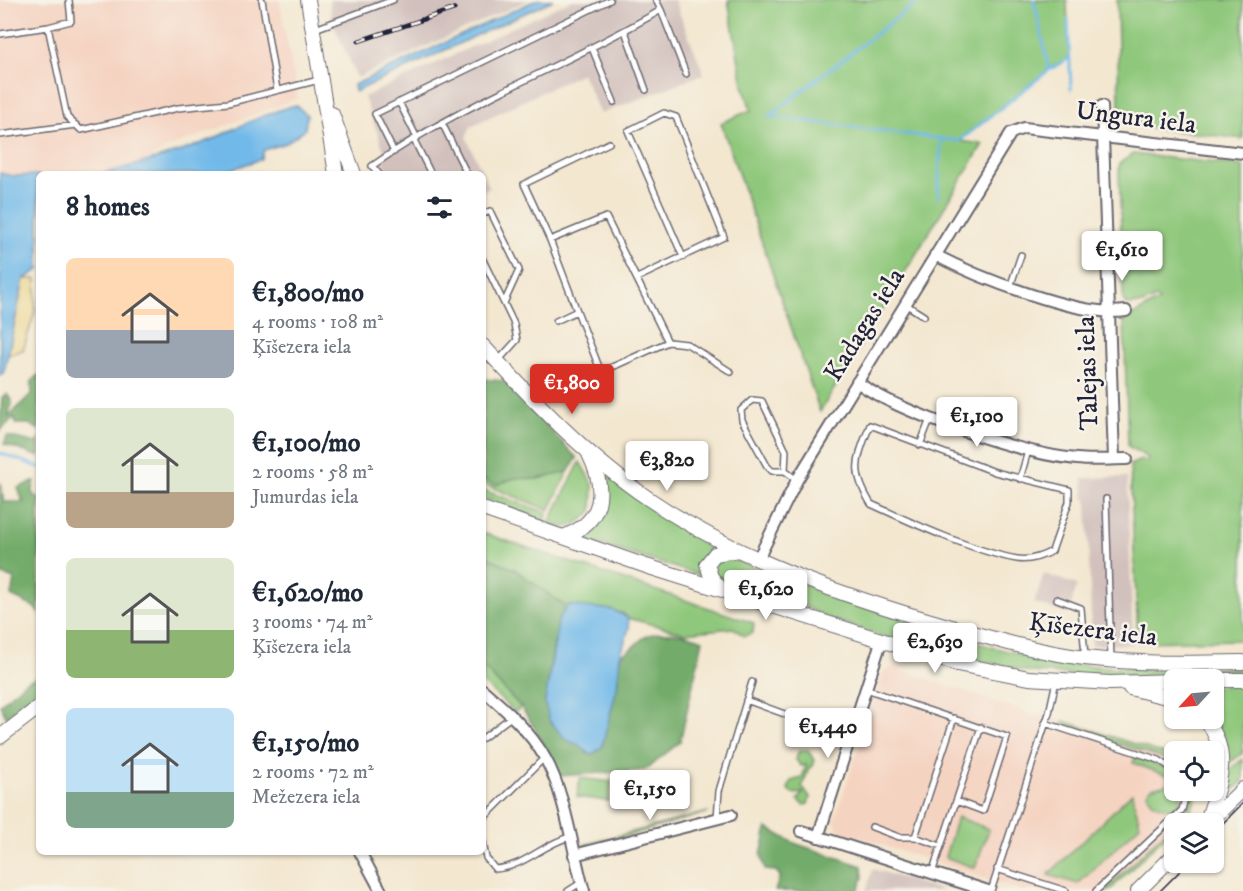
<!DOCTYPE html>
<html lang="en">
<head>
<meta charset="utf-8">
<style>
	:root { --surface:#fff; --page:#f6f6f7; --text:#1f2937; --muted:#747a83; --accent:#d93025 }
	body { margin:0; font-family:"IM FELL DW Pica",serif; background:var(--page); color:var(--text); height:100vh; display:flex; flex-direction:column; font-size:22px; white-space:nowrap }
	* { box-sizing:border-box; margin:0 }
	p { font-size:20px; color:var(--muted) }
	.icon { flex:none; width:33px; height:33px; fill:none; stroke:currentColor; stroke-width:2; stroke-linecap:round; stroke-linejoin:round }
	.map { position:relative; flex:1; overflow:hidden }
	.sheet { position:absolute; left:36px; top:171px; width:450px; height:684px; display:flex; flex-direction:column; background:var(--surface); border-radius:9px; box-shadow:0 2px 4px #0004 }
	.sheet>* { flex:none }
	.needle { width:39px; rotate:244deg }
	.controls { position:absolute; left:1164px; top:669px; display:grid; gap:12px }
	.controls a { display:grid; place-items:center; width:60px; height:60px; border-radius:9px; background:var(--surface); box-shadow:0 2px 4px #0004; font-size:30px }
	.price { position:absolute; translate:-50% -51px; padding:0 14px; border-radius:6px; background:#fff; color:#222; font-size:20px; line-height:39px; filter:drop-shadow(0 2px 3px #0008) }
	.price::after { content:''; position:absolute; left:50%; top:36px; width:18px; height:14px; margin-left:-9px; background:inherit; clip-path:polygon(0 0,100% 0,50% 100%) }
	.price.on { background:var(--accent); color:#fff }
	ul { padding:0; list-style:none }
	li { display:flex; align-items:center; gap:18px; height:150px; padding:0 30px }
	li span { display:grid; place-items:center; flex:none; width:168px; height:120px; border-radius:9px; color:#555 }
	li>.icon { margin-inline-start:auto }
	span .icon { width:72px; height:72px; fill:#fffc; stroke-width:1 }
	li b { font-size:26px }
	h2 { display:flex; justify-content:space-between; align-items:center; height:72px; padding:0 30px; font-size:26px }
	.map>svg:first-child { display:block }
</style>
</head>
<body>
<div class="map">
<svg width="1243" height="891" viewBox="0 0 1243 891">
	<rect width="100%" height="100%" fill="#f7f3e8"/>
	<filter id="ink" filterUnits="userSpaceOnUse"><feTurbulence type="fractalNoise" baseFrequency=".0167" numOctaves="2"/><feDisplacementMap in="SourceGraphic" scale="12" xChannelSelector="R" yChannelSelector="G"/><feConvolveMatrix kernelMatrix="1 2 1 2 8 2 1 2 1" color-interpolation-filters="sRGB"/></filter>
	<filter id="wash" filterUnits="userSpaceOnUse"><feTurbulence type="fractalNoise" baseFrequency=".008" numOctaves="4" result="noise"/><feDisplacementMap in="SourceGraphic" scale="24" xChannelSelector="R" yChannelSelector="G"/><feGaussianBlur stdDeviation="1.35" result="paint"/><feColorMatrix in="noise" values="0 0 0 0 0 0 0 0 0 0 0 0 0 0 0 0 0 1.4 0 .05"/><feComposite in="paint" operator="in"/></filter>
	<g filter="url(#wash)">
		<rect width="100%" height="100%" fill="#f3e7d0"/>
		<path fill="#f5d3c1" d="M 0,0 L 279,0 L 298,98 L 167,148 L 143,163 L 100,174 L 22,176 L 0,173 Z
			M 892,667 L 1031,713 L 1022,740 L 1032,713 L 1060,719 L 1174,756 L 1174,790 L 1200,791 L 1196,805 L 1110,891 L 1024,891 L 839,831 L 834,821 L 884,671 Z"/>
		<path fill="#d1c0bc" d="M 329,0 L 528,0 L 357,78 L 332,21 Z
			M 572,0 L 674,0 L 704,74 L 600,114 L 582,73 L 471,126 L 466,137 L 490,188 L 483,191 L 483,174 L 389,174 L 384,163 L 385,153 L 364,97 Z
			M 1127,477 L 1133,644 L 1092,645 L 1087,499 L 1084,498 L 1083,478 Z
			M 1044,574 L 1077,585 L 1068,614 L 1034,603 Z
			M 873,869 L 944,891 L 866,891 Z"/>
		<path fill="#8fc87b" stroke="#58755b" stroke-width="1.5" d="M 728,0 L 1067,0 L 1069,58 L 1049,70 L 960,141 L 983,144 L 820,412 L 721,123 L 751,110 L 743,85 Z
			M 1117,0 L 1243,0 L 1243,139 L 1136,126 L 1119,106 Z
			M 1133,154 L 1243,166 L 1243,640 L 1138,642 L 1130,465 L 1141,460 L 1147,461 L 1148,458 L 1128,446 L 1124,320 L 1159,301 L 1156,298 L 1143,304 L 1126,305 L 1123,299 L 1119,168 L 1120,163 Z
			M 580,462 L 593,485 L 592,511 C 577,525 569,532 549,523 Z
			M 568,472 L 549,510 L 483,484 L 483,479 L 496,484 L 515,478 L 537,479 Z
			M 605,474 L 655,511 L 713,545 L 703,557 L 699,575 L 586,540 L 584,538 C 604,516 606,503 605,474 Z
			M 483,490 L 547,513 L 545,521 L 483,498 Z
			M 483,533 L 754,623 L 753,633 L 744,636 L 733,628 L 684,633 L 628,618 L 623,613 L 569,605 L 565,606 L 514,569 L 483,555 Z
			M 724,557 C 828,589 927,634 1033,657 C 1102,672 1173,670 1243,668 L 1243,672 L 1113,677 L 1030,672 L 903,643 L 825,617 L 797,602 L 719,578 L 713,571 L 715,562 Z
			M 483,667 L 521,707 L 515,712 L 483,683 Z
			M 1243,685 L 1243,753 L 1229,763 L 1225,739 L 1213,719 L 1214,686 Z
			M 1064,721 L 1174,757 L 1174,764 L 1160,757 L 1062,726 Z
			M 807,750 L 815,760 L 813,766 L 809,768 L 802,787 L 810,797 L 808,804 L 803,805 L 798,800 L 803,793 L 792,794 L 788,789 L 791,781 L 802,778 L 806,765 L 801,766 L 796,760 L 798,752 Z
			M 1135,757 L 1171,770 L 1173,774 L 1168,776 L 1133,763 Z
			M 1243,759 L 1243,781 L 1219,804 L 1228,771 Z
			M 580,778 L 612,782 L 608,801 L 577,797 Z
			M 1174,782 L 1174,790 L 1182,791 L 1179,805 L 1175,810 C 1163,807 1151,806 1147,793 L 1151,788 Z
			M 1189,791 L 1198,791 L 1191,810 L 1109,891 L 1104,891 L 1187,810 Z
			M 1132,793 L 1140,825 L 1078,884 L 1048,875 Z
			M 709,812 L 589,847 L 582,845 Z
			M 957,817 L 989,829 L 975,868 L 945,857 Z"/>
		<path fill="#73ac6b" stroke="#4a6753" stroke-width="1.5" d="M 39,375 L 39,430 L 29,424 L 16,424 L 14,417 L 0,431 L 2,397 L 7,394 L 12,401 L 8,417 L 32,393 C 31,384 30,379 39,375 Z
			M 483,379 L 504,381 L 577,458 L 568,472 L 537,479 L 515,478 L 496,485 L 483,479 Z
			M 7,436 L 36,443 L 39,439 L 39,457 L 4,444 Z
			M 35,481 L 32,493 L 39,499 L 39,614 L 34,607 L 11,596 L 14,579 L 0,574 L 0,482 L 4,502 L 23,502 L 18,488 Z
			M 483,555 L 514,569 L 565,606 L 554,643 L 545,702 L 588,754 L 602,747 L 617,687 L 621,654 C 632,651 635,644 643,638 C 656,628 689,634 703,640 L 680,742 L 645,770 L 559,776 L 534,727 L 521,707 L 483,667 Z
			M 39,676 L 39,690 L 6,717 L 0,705 L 25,682 Z
			M 767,828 L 794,843 L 862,866 L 863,878 L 858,891 L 775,891 L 780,876 L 776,871 L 765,870 L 761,855 Z"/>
		<path fill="#eeda9e" stroke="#887e6c" stroke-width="1.5" d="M 24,279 L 36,279 L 35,312 L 23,350 L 8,355 Z"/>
		<path fill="#71b9e9" stroke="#4a6e92" stroke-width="1.5" d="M 536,0 L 553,0 L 355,92 L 354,85 Z
			M 296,105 L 307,115 L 305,129 L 286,143 L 264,150 L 261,159 L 219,174 L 100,174 C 137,165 175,155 210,140 C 239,127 265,113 296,105 Z
			M 0,173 L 13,176 L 39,175 L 39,270 L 24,279 L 4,372 L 0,375 Z
			M 569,605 L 613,610 L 628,618 L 629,628 L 620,657 L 617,687 L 602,747 L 591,755 L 579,745 L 566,740 L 549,720 L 545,702 L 559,618 Z"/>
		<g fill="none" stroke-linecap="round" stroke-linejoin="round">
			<path stroke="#71b9e9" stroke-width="3" d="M 1034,0 L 1049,70
				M 1068,20 L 1071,89
				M 768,116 L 959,141 L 1049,70 L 1069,58
				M 769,116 L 920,0
				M 938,197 L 941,139
				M 0,453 L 39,467"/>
		</g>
	</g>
	<g filter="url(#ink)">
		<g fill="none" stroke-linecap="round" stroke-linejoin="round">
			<defs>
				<path id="lane" d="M 69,0 L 71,21 L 48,27 L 67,117 L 81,130 L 178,108 L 228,103 L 319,80
					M 262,0 L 277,90
					M 661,10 L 686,74
					M 315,29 L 393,0
					M 625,31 L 646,90
					M 0,34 L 48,27
					M 592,48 L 614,102
					M 399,102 L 417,138
					M 442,123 L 467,174
					M 0,135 L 76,125
					M 414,140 L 431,174
					M 394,152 L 375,114 L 610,0
					M 379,174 L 372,166 C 462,103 566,66 661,10 L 656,0
					M 483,214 L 490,211 L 519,270 L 504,303
					M 550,240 L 606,217 L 668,342
					M 483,260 L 514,324 L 517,340 L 498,361
					M 637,278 L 724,237 L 676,117 L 664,113 L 628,131 L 683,257
					M 1010,287 L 1021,255
					M 905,304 L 924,316
					M 577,311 L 550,240 L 524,184 L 609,143
					M 556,321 L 577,311 L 601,372 L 668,342 L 687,344 L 731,372
					M 870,425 L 995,472 L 1069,490 L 1069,502 L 1052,551 C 1041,557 1030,561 1017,559 C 975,552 910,522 871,504 C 850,470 857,459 870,425 Z
					M 920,445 L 930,419
					M 785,471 L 772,471 L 767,466 L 742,420 L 741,410 L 752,400 L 762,401 L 786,451 L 785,471 L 797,480
					M 1020,479 L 1028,451
					M 1106,499 L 1111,659
					M 1057,599 L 1081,608 L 1085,656
					M 866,689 L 1007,737 L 983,811 L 956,801
					M 746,700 L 823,728
					M 1045,723 L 1159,760 L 1174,770
					M 483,738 L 511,717
					M 717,818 L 719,791 L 752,682
					M 483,819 L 545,757
					M 872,827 L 899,837 L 915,837
					M 483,842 L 486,858 L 495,869 C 525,867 542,844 570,837
					M 941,846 L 915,837 L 954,718
					M 997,869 L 1066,891
					M 932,873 L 981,727
					M 568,891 L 582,882
					M 991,891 L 1049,713 L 1056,681
					M 1096,891 L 1182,810 L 1187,790"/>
				<path id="street" d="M 1102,106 L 1114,459
					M 935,255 C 977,277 1080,318 1126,311
					M 857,382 C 901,414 1022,454 1077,459 C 1093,461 1111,459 1127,459
					M 758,559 L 797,480 L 1011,133 L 1024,128 L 1243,153
					M 483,690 C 505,709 531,732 545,758 C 566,795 572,850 584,891
					M 801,831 L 988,891
					M 818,837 L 881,642
					M 360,852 L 381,891
					M 574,855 L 731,815"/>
				<path id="secondary" d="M 308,0 L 336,174
					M 332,114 L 354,174
					M 483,346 C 534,401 587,457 649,499 C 739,560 845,597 948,626 C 993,639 1038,652 1085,658 C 1137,664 1190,663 1243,662
					M 483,509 L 646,566 L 957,664 L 1029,678 L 1110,683 L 1174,681
					M 563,537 C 604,522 607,491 589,454
					M 721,589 L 711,577 L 707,564 L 715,554 L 738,550
					M 1209,680 L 1243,680
					M 1130,688 L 1174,699
					M 1205,718 C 1233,756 1219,783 1206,824
					M 0,737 L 39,707
					M 1208,823 L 1243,789
					M 1138,891 L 1174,855"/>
			</defs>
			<use href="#lane" stroke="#6b676f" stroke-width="8"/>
			<use href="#street" stroke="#6b676f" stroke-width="14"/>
			<use href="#secondary" stroke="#6b676f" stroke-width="16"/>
			<use href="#lane" stroke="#fff" stroke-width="5"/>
			<use href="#street" stroke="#fff" stroke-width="10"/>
			<use href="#secondary" stroke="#fff" stroke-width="14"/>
			<path stroke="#22223b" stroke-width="1.5" d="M 1214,832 L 1243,803
				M 1160,891 L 1189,862"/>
			<defs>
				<path id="rail" d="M 359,41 L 454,9"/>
			</defs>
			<use href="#rail" stroke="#22223b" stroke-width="5"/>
			<use href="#rail" stroke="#f7f3e8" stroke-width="3" stroke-dasharray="9" stroke-linecap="butt"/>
		</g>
	</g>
	<g text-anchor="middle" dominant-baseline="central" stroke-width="5" stroke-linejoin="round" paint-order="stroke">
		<g font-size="26" fill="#22223b" stroke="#f7f3e8">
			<text transform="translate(1136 118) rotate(7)">Ungura iela</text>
			<text transform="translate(865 325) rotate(-58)">Kadagas iela</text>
			<text transform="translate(1088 373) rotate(-92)">Talejas iela</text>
			<text transform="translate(1093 630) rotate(7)">Ķīšezera iela</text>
		</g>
	</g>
</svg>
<div class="controls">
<a><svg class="needle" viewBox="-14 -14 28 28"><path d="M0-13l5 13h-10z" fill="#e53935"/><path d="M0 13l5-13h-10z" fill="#747a83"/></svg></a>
<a><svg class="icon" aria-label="locate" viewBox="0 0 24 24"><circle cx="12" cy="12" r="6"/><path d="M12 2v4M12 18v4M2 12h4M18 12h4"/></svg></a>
<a><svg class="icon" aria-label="layers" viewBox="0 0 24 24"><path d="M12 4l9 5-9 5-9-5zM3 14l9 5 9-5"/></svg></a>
</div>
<b class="price" style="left:1122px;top:282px">€1,610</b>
<b class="price on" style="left:572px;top:415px">€1,800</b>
<b class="price" style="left:977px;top:448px">€1,100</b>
<b class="price" style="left:667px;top:492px">€3,820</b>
<b class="price" style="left:766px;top:621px">€1,620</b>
<b class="price" style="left:935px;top:674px">€2,630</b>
<b class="price" style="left:828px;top:759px">€1,440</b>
<b class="price" style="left:650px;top:821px">€1,150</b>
<section class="sheet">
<h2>8 homes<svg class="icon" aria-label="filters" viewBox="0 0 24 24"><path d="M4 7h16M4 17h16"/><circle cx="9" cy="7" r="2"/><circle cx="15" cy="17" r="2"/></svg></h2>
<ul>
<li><span style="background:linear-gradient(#ffd9b3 60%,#9aa5b1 0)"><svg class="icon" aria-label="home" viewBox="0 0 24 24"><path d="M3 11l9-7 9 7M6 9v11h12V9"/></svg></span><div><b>€1,800/mo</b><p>4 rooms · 108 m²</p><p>Ķīšezera iela</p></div></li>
<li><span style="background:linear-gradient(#dfe7d0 70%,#b9a48a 0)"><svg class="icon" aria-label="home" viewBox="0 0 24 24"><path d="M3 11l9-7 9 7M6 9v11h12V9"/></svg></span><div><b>€1,100/mo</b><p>2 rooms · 58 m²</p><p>Jumurdas iela</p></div></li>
<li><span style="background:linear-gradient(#dfe7d0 60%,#8fb573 0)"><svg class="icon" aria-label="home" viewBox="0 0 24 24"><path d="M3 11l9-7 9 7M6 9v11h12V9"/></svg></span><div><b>€1,620/mo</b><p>3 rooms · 74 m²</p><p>Ķīšezera iela</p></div></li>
<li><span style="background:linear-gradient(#bfe0f5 70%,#7fa58c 0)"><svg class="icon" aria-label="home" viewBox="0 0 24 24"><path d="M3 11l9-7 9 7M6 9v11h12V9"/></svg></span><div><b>€1,150/mo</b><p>2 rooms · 72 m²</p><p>Mežezera iela</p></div></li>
</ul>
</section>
</div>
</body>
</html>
